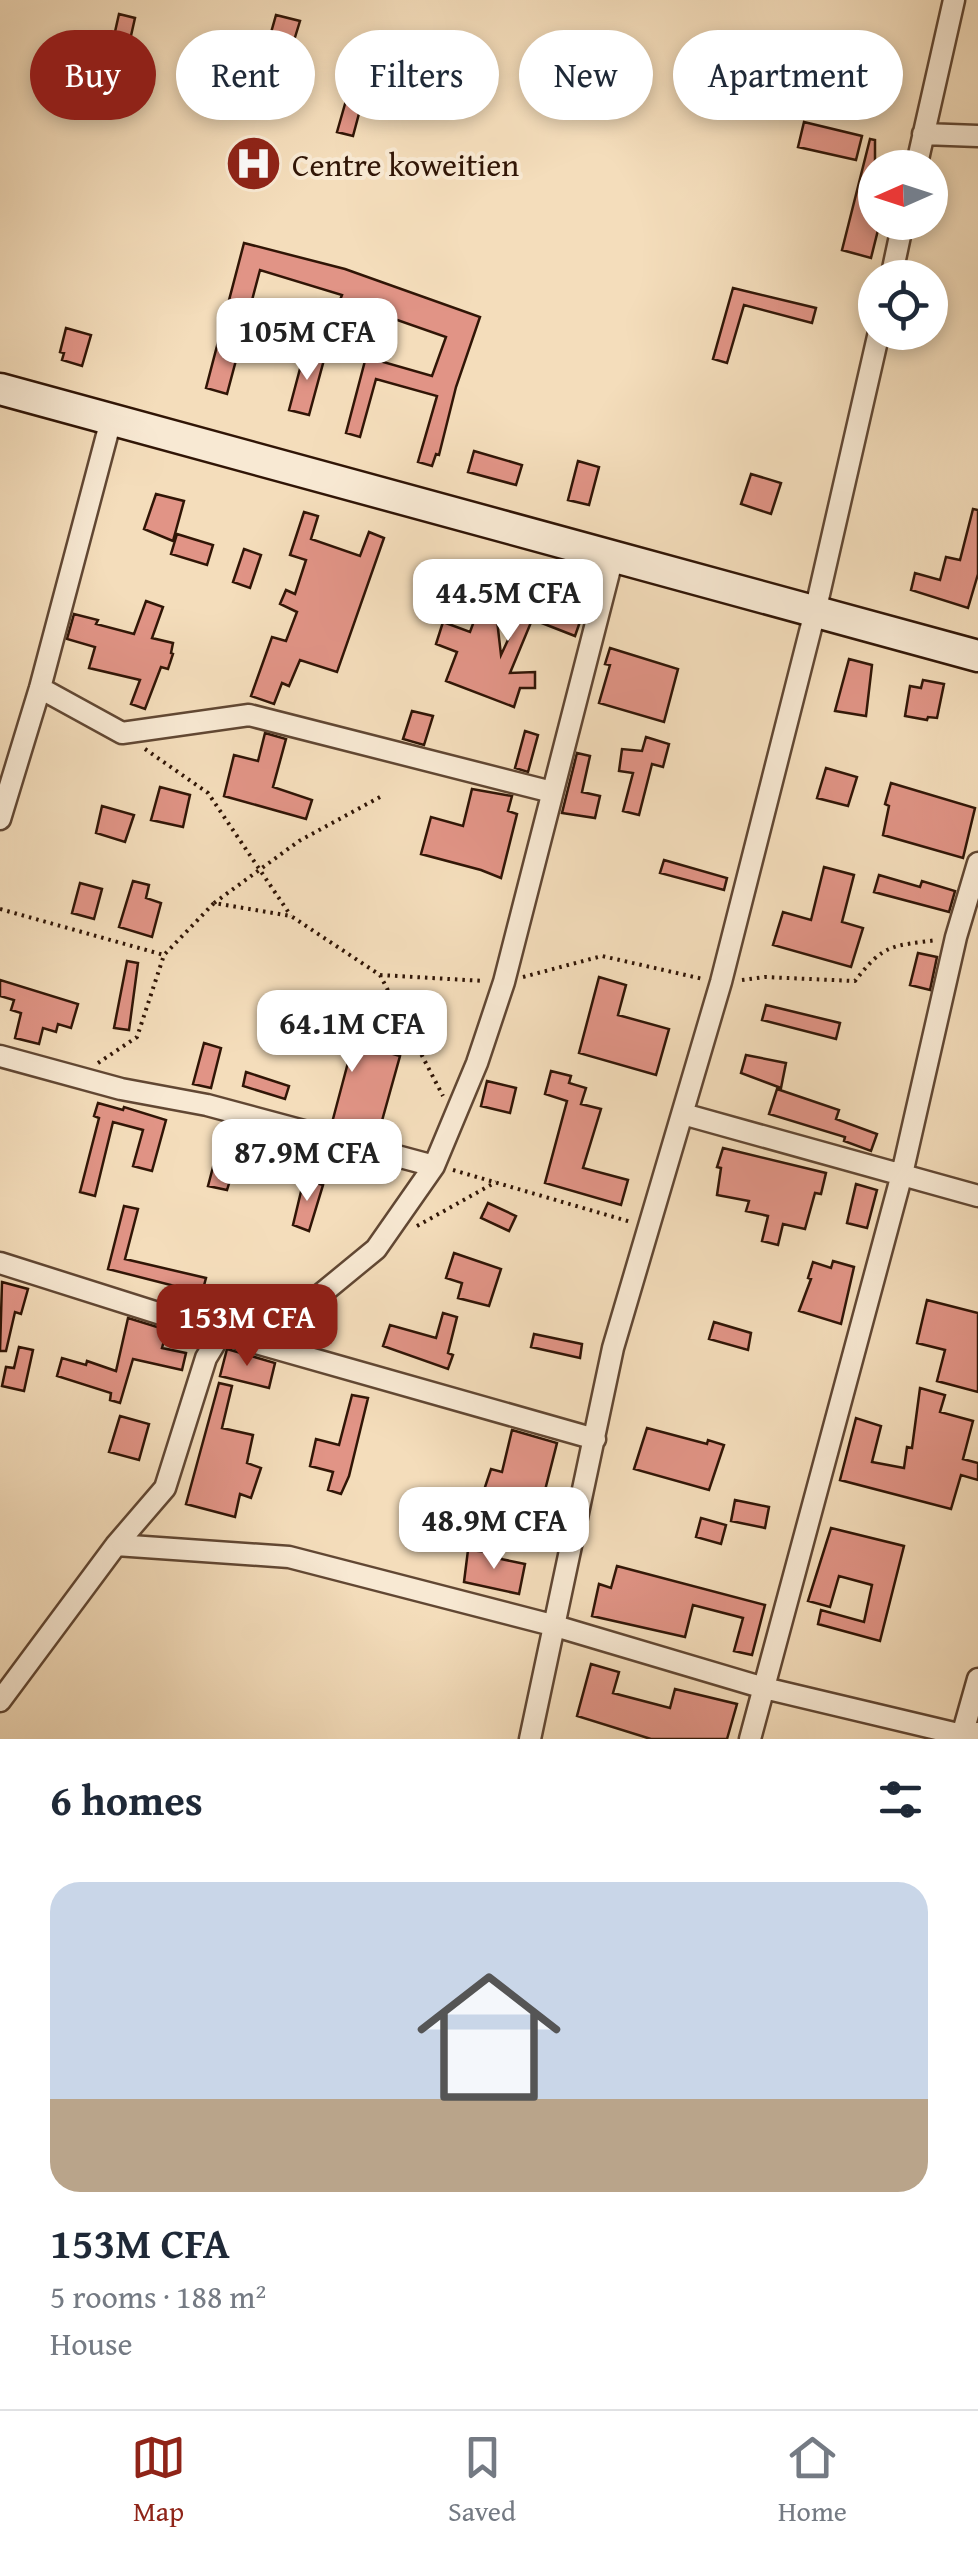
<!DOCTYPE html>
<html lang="en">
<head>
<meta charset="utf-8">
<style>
	:root { --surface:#fff; --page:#f6f6f7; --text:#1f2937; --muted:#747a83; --line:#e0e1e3; --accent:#8f2418 }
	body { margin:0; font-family:"Gentium Book Plus",serif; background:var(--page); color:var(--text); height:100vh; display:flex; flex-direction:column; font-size:38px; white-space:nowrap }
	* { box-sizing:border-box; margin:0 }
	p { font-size:32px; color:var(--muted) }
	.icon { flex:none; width:55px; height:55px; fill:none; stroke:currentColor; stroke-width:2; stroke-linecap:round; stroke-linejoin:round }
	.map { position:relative; height:1739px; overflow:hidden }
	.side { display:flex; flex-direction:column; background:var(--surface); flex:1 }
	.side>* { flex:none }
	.guide { position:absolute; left:30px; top:30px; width:920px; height:90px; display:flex; gap:20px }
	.needle { width:65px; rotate:267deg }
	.fabs { position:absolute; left:858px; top:150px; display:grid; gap:20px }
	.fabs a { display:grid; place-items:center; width:90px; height:90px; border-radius:50%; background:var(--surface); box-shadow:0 5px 15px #0003; font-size:50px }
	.price { position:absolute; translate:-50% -85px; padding:0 22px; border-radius:20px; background:#fff; color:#222; font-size:32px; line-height:65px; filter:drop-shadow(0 2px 5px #0008) }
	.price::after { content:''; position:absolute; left:50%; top:60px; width:30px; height:22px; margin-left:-15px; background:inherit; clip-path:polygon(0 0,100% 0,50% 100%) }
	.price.current { background:var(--accent); color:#fff }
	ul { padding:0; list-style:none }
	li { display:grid; align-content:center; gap:20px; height:530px; padding:0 50px }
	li+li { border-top:2px solid var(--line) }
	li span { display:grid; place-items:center; height:310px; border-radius:30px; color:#555 }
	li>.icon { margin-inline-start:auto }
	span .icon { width:180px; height:180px; fill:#fffc; stroke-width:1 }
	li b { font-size:42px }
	h2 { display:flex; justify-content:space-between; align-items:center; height:120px; padding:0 50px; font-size:42px }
	.tag { padding:0 35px; border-radius:45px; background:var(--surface); box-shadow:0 5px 15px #0003; font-size:35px; line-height:90px }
	.tag.current { background:var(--accent); color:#fff }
	.dock { display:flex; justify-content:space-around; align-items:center; height:140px; border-top:2px solid var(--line); background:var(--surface); font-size:28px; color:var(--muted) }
	.dock a { display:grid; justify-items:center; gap:5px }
	.dock .current { color:var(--accent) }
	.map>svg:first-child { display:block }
</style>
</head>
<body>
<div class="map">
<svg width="978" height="1739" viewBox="0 0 978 1739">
	<rect width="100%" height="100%" fill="#f4ddbb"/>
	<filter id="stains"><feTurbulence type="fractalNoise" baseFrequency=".002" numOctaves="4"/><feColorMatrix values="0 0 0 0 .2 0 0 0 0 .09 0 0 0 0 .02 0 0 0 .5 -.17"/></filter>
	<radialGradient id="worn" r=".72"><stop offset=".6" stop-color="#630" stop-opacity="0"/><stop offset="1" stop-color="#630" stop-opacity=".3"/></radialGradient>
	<path fill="#e19486" stroke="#301506" stroke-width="2.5" d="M 119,14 L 135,18 L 128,49 L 112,45 Z
		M 276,15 L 300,21 L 284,73 L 261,68 Z
		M 452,34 L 467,38 L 452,91 L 437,87 Z
		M 66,36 L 113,48 L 110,62 L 63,50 Z
		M 353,76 L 368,80 L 353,136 L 337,132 Z
		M 804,122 L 862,136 L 856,160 L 798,147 Z
		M 870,139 L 875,140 L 875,222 L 880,222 L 871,258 L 842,250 Z
		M 244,243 L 345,269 L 480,317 L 456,387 L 439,455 L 436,454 L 432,466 L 418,462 L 437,396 L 376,379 L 360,437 L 346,433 L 366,357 L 432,376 L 446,337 L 340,300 L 342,295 L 260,270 L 227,394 L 206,388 Z
		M 733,288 L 816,308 L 812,323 L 744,305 L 727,363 L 713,359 Z
		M 66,328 L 91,335 L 82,366 L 62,360 L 64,353 L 60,352 Z
		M 305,350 L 325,356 L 309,415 L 289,410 Z
		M 474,451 L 522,465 L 516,485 L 468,472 Z
		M 578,461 L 599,467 L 589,505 L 568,500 Z
		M 751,474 L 781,483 L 771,514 L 741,504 Z
		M 156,494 L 184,501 L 173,541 L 144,529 Z
		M 973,509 L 978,510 L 978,574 L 968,608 L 911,590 L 915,573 L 940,580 L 946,557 L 960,560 Z
		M 304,512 L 318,516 L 311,539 L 360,556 L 369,532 L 384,538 L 337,672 L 300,660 L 289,686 L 282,683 L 274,704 L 251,696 L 272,637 L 286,641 L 297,612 L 280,604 L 286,590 L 295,594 L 306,560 L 290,555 Z
		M 177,534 L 213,545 L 207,565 L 171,554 Z
		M 244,549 L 261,555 L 250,588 L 233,582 Z
		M 544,580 L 590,593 L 575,636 L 529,618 L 532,620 L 510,673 L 535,672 L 535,688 L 520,688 L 514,707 L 446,681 L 457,652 L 436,644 L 443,622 L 470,632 L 477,613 L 497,620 L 501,655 L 520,614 L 523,615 L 528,603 L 535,605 Z
		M 146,601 L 163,607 L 152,638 L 173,643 L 171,653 L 173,654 L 168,669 L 161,667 L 145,709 L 131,704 L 140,680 L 89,668 L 95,647 L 67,639 L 74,614 L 98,620 L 96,624 L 134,634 Z
		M 610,648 L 678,669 L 664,722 L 599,703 L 610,665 L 605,664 Z
		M 849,659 L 872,665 L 866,716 L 835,711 Z
		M 923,680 L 944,684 L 937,718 L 928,717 L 927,720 L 905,716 L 910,686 L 921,688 Z
		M 412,711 L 433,716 L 424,745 L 403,739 Z
		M 525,731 L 538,735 L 528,772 L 515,768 Z
		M 265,733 L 286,739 L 273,787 L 312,800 L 306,819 L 224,796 L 234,755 L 258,761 Z
		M 646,737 L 669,744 L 663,767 L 652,764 L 639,815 L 623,811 L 633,773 L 619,771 L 622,749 L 642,751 Z
		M 577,753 L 590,756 L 582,792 L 600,796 L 595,818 L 562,813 Z
		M 826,768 L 857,777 L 848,806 L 817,798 Z
		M 891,783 L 975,808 L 963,858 L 883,835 L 889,806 L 885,804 Z
		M 160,787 L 190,795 L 183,827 L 151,820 Z
		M 472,789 L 512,796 L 508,811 L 517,814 L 501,878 L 481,870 L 421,854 L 431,817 L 463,826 Z
		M 102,806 L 134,815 L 125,842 L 96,833 Z
		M 664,860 L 727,878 L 724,890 L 660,873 Z
		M 824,867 L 854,875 L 842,922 L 863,928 L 851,967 L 773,945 L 783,912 L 811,920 Z
		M 879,875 L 920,887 L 922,881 L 955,891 L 949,912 L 874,892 Z
		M 133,881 L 149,885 L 146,898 L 161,903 L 152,937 L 119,927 Z
		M 80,883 L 102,889 L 94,919 L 72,913 Z
		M 918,953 L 937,957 L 930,990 L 910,985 Z
		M 127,961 L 138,963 L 129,1030 L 114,1028 Z
		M 599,977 L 626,985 L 618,1015 L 669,1029 L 656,1075 L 579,1053 Z
		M 0,980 L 78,1004 L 71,1028 L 58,1024 L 56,1032 L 43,1028 L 39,1044 L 15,1038 L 21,1013 L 11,1010 L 14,1000 L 0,996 Z
		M 766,1005 L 840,1023 L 836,1039 L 762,1020 Z
		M 271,1018 L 400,1056 L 378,1135 L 364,1131 L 365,1127 L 333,1119 L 350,1055 L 280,1039 L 281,1036 L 267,1032 Z
		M 204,1043 L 221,1048 L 211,1088 L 193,1084 Z
		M 746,1055 L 786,1063 L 781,1088 L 741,1073 Z
		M 551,1071 L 571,1076 L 569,1083 L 586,1088 L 581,1104 L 601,1109 L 583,1168 L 628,1180 L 621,1205 L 545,1183 L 567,1101 L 545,1094 Z
		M 246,1072 L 289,1086 L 285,1099 L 243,1086 Z
		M 487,1081 L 516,1088 L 510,1113 L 481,1106 Z
		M 777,1089 L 839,1110 L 836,1119 L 877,1134 L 871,1151 L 844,1141 L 845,1137 L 769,1114 Z
		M 98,1103 L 123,1110 L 124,1107 L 166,1120 L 152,1171 L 133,1166 L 143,1130 L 113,1122 L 95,1196 L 80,1192 L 99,1118 L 94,1116 Z
		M 222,1133 L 243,1138 L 227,1190 L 208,1186 Z
		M 723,1148 L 826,1173 L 821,1194 L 815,1193 L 805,1229 L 783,1224 L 778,1245 L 762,1241 L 768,1216 L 746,1211 L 749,1201 L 717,1195 L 721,1168 L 717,1167 Z
		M 304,1179 L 323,1185 L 309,1231 L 293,1225 Z
		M 856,1184 L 877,1190 L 867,1228 L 847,1223 Z
		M 488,1203 L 516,1216 L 509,1231 L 481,1218 Z
		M 124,1206 L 138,1209 L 125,1259 L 206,1278 L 202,1293 L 108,1269 Z
		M 454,1253 L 501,1269 L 489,1306 L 458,1298 L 462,1283 L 446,1278 Z
		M 833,1261 L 854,1267 L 841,1324 L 799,1311 L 811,1279 L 808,1278 L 813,1262 L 831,1268 Z
		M 2,1282 L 28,1289 L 21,1314 L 15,1312 L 6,1351 L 0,1351 Z
		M 927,1300 L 978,1313 L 978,1392 L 937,1381 L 945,1350 L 917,1343 Z
		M 443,1313 L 457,1317 L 448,1353 L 453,1355 L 448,1369 L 383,1346 L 390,1325 L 436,1338 Z
		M 128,1318 L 167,1330 L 162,1348 L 186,1353 L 182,1370 L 133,1359 L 120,1403 L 110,1400 L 111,1393 L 57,1376 L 62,1358 L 86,1365 L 87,1361 L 116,1371 Z
		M 714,1322 L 751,1333 L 748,1350 L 709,1339 Z
		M 534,1334 L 582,1344 L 580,1358 L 531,1347 Z
		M 19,1347 L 33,1350 L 24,1391 L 2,1386 L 6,1367 L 14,1368 Z
		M 227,1349 L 275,1363 L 269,1388 L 220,1376 Z
		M 219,1383 L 232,1386 L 222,1428 L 253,1435 L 247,1463 L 261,1468 L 251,1498 L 240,1494 L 235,1517 L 186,1504 Z
		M 920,1388 L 945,1395 L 940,1412 L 973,1421 L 963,1459 L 978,1463 L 978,1480 L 961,1475 L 951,1509 L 840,1480 L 856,1418 L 881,1426 L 872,1462 L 904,1468 L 907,1447 L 912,1448 Z
		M 352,1395 L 368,1398 L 349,1476 L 341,1494 L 328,1490 L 333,1472 L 310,1466 L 316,1439 L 339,1445 Z
		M 120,1416 L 149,1424 L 139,1460 L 109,1452 Z
		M 647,1428 L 707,1444 L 708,1440 L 724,1445 L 709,1490 L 634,1469 Z
		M 512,1430 L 557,1443 L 541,1506 L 525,1501 L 523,1509 L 481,1499 L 491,1469 L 502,1472 Z
		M 735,1500 L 769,1507 L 765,1528 L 731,1521 Z
		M 701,1518 L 726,1525 L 721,1544 L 696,1537 Z
		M 831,1528 L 904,1546 L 880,1641 L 818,1624 L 821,1610 L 864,1622 L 872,1585 L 839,1576 L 830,1607 L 808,1601 Z
		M 468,1550 L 501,1553 L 501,1559 L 525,1564 L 519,1594 L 464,1582 Z
		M 617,1566 L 765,1605 L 752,1655 L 734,1651 L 743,1618 L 693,1605 L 685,1637 L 592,1616 L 599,1584 L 611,1588 Z
		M 591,1664 L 619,1672 L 613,1693 L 670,1708 L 675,1689 L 737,1704 L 727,1739 L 651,1739 L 577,1716 Z"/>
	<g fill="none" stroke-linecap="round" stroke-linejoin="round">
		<defs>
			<path id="street" d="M 923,134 L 978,136
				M 916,168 L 954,0
				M 891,278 L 903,222
				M 40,688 L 122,733 L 249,715 L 552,792
				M 0,819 L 40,688 L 111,420
				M 0,1056 L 121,1089 L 207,1105 L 434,1166
				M 683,1114 L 978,1196
				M 0,1263 L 221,1333 L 595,1439
				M 116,1545 L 289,1557 L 552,1625 L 764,1688 L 962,1735 L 978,1733
				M 0,1701 L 116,1545 L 165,1488 L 206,1358 L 221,1333 L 236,1324 L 264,1320 L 296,1309 L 320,1295 L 376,1249 L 434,1166 L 477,1063 L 504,982 L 613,557
				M 530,1739 L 613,1348 L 721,982 L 815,612 L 879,332
				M 750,1739 L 902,1174 L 956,937 L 978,863
				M 961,1739 L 978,1679"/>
			<path id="secondary" d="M 0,389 L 978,656"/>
		</defs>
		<use href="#street" stroke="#614733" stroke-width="25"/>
		<use href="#secondary" stroke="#301506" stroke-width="35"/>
		<path stroke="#301506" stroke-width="4" stroke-dasharray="2.5 5" stroke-linecap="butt" d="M 145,749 L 208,793 L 291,916
			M 214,903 L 299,841 L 380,797
			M 0,909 L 164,955
			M 380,975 L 484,981
			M 523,977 L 602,956 L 703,979
			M 742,980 L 765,977 L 855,981 C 884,943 893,946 937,940
			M 98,1063 L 137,1037 L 164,955 L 214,903 L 291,916 L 380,975 L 443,1096
			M 453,1170 L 631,1222
			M 417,1226 L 496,1182"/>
		<use href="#street" stroke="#f8e9d3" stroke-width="20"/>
		<use href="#secondary" stroke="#f8e9d3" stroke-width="30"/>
	</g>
	<defs>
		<symbol id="hospital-disc" viewBox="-11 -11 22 22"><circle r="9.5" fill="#8f2418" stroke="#f8e9d3"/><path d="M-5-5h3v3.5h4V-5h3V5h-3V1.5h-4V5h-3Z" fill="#fff"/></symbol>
	</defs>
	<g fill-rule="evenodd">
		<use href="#hospital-disc" x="222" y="132" width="63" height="63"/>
	</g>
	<g text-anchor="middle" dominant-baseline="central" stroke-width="8" stroke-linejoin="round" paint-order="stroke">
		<g font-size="32" fill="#301506" stroke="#f8e9d3" text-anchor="start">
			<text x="292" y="164">Centre koweitien</text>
		</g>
	</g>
	<rect width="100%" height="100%" filter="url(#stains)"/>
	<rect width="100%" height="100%" fill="url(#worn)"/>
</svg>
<div class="fabs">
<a><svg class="needle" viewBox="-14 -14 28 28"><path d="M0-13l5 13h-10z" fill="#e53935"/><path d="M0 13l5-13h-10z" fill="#747a83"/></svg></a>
<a><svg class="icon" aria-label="locate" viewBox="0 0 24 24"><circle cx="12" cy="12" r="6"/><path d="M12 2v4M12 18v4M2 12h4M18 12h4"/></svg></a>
</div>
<b class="price" style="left:307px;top:383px">105M CFA</b>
<b class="price" style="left:508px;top:644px">44.5M CFA</b>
<b class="price" style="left:352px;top:1075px">64.1M CFA</b>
<b class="price" style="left:307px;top:1204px">87.9M CFA</b>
<b class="price current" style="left:247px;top:1369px">153M CFA</b>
<b class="price" style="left:494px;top:1572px">48.9M CFA</b>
<div class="guide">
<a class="tag current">Buy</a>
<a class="tag">Rent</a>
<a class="tag">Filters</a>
<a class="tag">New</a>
<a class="tag">Apartment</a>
</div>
</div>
<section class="side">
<h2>6 homes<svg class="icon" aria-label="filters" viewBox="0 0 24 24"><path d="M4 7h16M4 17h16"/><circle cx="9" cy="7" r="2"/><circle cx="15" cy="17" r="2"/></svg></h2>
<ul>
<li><span style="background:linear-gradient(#c9d6e8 70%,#b9a48a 0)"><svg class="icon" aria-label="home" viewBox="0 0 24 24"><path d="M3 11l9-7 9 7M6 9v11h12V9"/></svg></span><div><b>153M CFA</b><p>5 rooms · 188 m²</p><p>House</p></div></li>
</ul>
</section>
<nav class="dock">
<a class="current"><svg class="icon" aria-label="map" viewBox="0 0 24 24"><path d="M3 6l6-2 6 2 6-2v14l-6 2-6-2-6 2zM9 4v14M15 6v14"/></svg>Map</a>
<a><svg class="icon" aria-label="saved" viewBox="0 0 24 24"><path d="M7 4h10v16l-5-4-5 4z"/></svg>Saved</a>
<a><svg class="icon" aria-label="home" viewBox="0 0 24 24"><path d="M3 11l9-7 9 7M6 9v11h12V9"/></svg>Home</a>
</nav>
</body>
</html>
